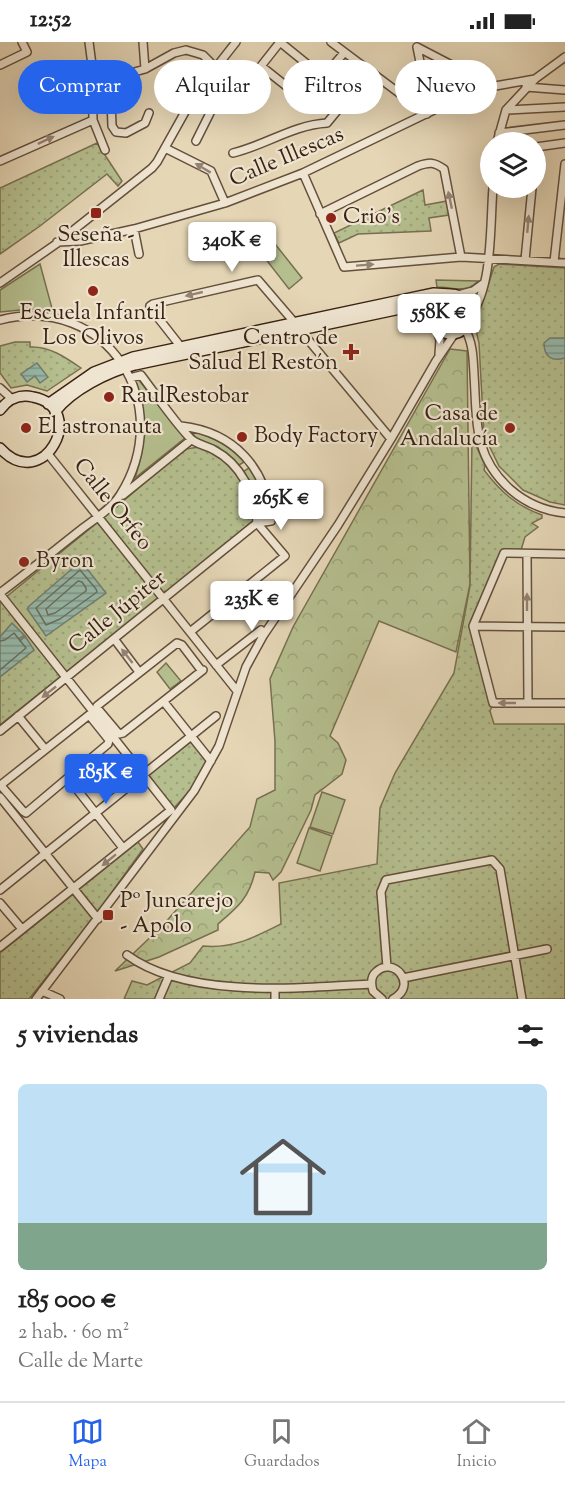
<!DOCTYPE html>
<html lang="es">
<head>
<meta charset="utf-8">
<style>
	:root { --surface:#fff; --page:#f2f2f2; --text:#222; --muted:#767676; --line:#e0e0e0; --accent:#2563eb }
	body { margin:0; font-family:"Sorts Mill Goudy",serif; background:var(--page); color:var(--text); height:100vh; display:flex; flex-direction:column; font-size:22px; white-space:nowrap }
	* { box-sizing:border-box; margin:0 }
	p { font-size:20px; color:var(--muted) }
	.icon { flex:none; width:33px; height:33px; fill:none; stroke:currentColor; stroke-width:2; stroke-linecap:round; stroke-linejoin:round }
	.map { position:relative; height:957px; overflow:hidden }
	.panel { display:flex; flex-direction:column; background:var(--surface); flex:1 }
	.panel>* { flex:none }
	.banner { position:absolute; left:18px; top:18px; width:530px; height:54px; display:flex; gap:12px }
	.tools { position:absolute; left:480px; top:90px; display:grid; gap:12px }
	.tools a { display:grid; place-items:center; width:66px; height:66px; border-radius:50%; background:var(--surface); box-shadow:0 6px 24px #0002; font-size:30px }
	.price { position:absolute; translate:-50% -51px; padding:0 14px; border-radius:6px; background:#fff; color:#222; font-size:20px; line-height:39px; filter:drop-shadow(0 2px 3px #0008) }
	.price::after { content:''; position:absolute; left:50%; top:36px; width:18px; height:14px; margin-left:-9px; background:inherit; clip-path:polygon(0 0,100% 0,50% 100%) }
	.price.on { background:var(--accent); color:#fff }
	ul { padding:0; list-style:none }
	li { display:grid; align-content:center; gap:12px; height:318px; padding:0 18px }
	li+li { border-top:2px solid var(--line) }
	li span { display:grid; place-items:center; height:186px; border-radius:9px; color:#555 }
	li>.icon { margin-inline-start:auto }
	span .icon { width:108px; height:108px; fill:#fffc; stroke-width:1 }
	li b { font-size:26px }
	h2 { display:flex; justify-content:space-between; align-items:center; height:72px; padding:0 18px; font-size:26px }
	.pill { padding:0 21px; border-radius:27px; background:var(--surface); box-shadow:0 6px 24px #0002; font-size:21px; line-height:54px }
	.pill.on { background:var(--accent); color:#fff }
	.status { display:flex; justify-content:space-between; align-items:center; height:42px; padding:0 30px; background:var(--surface); direction:ltr }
	.status svg { height:16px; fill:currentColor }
	.tabs { display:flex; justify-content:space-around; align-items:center; height:84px; border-top:2px solid var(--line); background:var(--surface); font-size:16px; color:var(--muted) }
	.tabs a { display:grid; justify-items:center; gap:3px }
	.tabs .on { color:var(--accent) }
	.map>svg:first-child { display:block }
</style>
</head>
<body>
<div class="status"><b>12:52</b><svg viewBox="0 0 49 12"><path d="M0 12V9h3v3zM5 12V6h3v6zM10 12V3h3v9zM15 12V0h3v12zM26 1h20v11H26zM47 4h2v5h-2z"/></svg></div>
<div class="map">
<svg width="565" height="957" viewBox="0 0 565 957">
	<defs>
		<pattern id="forest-crowns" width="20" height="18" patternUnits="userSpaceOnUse" patternTransform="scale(1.5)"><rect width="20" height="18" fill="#b5be8e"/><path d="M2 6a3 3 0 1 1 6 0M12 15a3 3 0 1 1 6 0" fill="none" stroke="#9ca37a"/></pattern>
		<pattern id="park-dots" width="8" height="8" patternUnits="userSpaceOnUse" patternTransform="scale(1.5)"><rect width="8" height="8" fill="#b5be8e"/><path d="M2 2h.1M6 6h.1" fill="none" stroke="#9ca37a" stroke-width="1.8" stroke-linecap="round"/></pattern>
		<pattern id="water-rules" width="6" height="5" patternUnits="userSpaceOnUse" patternTransform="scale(1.5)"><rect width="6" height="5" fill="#96b9aa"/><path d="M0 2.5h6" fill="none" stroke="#7b9689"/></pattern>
	</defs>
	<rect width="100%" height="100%" fill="#e5d6b6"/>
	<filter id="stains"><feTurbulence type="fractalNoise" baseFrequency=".00333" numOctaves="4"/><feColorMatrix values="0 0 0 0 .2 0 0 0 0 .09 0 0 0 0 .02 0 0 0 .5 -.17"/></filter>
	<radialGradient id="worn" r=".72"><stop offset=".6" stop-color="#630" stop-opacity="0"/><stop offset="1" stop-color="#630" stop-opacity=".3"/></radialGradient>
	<path fill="#b5be8e" stroke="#777050" stroke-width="1.5" d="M 260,183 L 302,236 L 289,247 L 247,193 Z
		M 40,222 L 53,270 L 30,267 L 0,270 L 0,248 Z
		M 436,238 L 478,239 C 467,252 452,245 437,245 Z
		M 138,337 L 185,396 L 135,436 C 147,399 147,375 135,338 Z
		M 190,388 C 212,395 228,402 244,420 L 239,423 L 218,405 L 196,396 Z
		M 249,426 L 260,445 L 267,477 L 260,477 L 257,457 L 244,429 Z
		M 166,621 L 181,639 L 170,647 L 157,630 Z
		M 322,750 L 345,758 L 333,792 L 310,785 Z
		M 309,786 L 332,794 L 320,829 L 297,821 Z"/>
	<path fill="url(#forest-crowns)" stroke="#777050" stroke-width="1.5" d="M 450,307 L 467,309 L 470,542 L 456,610 L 379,579 L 330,694 L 338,701 L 346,718 L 342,732 L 315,753 L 311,768 L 281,830 L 273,838 L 269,831 L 255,830 C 249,856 238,865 218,882 L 218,888 L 159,915 L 115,929 L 163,883 L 250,785 L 257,757 L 275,748 L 275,699 L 270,637 L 293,585 Z"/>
	<path fill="url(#park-dots)" stroke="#777050" stroke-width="1.5" d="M 97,101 L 122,139 L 118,144 L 107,132 L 40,184 L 0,212 L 0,146 Z
		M 423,148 L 425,163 L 447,159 L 449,173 L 429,176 L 431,189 L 358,192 L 339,201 L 334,191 Z
		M 499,222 L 565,226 L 565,463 L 550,460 L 523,448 L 499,424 L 484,393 L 479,301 L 475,284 L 494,225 Z
		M 15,300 L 30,300 L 30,305 C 49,304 65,315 81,326 L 47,349 L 27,343 L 11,346 L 0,331 L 0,304 Z
		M 472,395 L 485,423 L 484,428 C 500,449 516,464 542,473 L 542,476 L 532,481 L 538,485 L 525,495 L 521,508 L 503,507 L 474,578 L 493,662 L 490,669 L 494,682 L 565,682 L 565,957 L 124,957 L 132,939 L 147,943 L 190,921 L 203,904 C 233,907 255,895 281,882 L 279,841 L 377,822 L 380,766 L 395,731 L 454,631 L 470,544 Z
		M 199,405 C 221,414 240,428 249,452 C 252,460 252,471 254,480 L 0,683 L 0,560 L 114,467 L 170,419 L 186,407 Z
		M 192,699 L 207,719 L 193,745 L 174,766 L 148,733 Z
		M 138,800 L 143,807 L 89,882 L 29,957 L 0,957 L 0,911 Z"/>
	<path fill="url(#water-rules)" stroke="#717d6e" stroke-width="1.5" d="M 447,258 L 446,260 L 456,266 L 459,270 L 467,270 L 465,278 L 458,275 L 443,281 L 442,283 C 434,274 437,264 447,258 Z
		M 550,296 L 565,296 L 565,316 C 552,320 544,315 544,301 Z
		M 37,321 L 48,335 L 40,341 L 35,334 L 27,340 L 21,332 Z
		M 81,519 L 106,551 L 46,594 L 28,568 L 28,565 Z
		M 12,581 L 24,593 L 19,597 L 20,599 L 25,594 L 34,608 L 0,635 L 0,595 Z"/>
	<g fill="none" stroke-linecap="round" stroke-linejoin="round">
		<path stroke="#686e5e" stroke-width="1.5" d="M 80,528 L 96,547 L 97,550 L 60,577 L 46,583 L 36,566 Z
			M 78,539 L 82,540 L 86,546 L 86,549 L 55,571 L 48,573 L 46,567 Z
			M 0,599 L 5,598 L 14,591 L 26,606 L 0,628"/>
		<defs>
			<path id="street" d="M 89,0 L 92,23 L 93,78 L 105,108
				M 143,0 L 145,27
				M 331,0 L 427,72
				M 417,5 L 467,31 L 455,58
				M 417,5 L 420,20 L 445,62
				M 0,23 L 27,10 L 22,0
				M 261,24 L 305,59 L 323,35
				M 110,29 L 112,84 L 116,90 L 126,91 L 145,81 L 149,71
				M 39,39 L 92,23 L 110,29 L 131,31 L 145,27 L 174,11 L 186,8 L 203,13 L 215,25 L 243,47 L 280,0 L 323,35 L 344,11
				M 526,45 L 565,48
				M 193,54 L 213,65 L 196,99
				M 506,68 L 565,65
				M 499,91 L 565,83
				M 497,100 L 506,68 L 535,37 L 565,15
				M 536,105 L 565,101
				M 165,106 L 211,129 L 225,161
				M 233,111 C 266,103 293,83 327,81 L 369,30
				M 0,119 L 93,78
				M 303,131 L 344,225 L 461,215 L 565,221
				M 320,172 L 418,124 C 430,120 434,120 444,127 L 461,215
				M 134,187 L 139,212
				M 57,200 L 80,199 L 134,187 L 225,161 L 303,131 L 461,55 L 484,46 L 535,37
				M 525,218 L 532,146
				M 554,220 L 565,122
				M 0,241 L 56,202 L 152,126 L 157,120 L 195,52 L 236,0
				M 458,253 L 473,249 L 484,241
				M 471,272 C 493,245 490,181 493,146
				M 0,278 C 108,251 177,363 120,453 C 112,466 95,477 83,486 C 55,508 28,530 0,551
				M 435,283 L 440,298 L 439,312
				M 465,287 C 473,301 473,315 474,332 C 477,378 473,414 510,447 C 526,461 545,469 565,471
				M 300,288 L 391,397
				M 181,305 L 152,268 L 150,264 L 153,262 L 258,238 L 294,280
				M 130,336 L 141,333 C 157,354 172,377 190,396 C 195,402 207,404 214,408 C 241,422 255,452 257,481
				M 0,346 L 12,357
				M 48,412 L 237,649
				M 123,453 L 191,398
				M 527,512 L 528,661
				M 565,512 L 504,511 L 473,584 L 493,661 L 565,661
				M 0,552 L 171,768 L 0,905
				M 473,584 L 565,585
				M 190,590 L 285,514 L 257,481
				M 115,598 L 139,630
				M 177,601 L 182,603 L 201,628 L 203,628 L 123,691 L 119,692 L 98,667 L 97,664 Z
				M 216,623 L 261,588
				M 164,660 L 211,719
				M 89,673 L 109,698 L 108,702 L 26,771 L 23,769 L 3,746 L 2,742 Z
				M 18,674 L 45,707
				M 0,689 L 257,481 L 271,479 C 267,426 234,390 181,384
				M 68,736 L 123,806
				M 0,755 L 98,877
				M 0,848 L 216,674
				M 0,861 L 22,887
				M 127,913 C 187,957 299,946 371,942
				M 387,925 L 381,850 L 386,838 L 492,818 L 500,827 L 522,957
				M 403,936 L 547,907
				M 42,949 L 60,957
				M 36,957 L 194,749 L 219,704 L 246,625 L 263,594 L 338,483 L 391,397 L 436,319 L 455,291
				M 159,957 L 168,936
				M 275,957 L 275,948
				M 382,957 L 373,949 C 371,942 370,935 376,930 C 393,913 419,943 393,957"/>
			<path id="secondary" d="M431 272a20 20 0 1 1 40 0a20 20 0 1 1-40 0Z
				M 48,362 L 94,330 L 133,315 L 405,257 L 434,251 L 451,252
				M 0,368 C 8,357 20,352 33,355 C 90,366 43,454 0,406
				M 55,370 C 72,348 108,330 135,323 L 405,266 L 416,267 L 433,279"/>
		</defs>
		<use href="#street" stroke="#644f3c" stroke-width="10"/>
		<use href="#secondary" stroke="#392213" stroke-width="12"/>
		<use href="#street" stroke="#eee4d0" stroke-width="7"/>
		<use href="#secondary" stroke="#eee4d0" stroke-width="9"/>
	</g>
	<defs><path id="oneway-solid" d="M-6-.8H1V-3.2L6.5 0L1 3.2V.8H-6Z" transform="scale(1.5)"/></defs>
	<g fill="#948372">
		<use href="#oneway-solid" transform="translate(46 98) rotate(-25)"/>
		<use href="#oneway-solid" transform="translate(203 126) rotate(-149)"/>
		<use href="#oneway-solid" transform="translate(450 158) rotate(-102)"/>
		<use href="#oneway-solid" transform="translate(528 182) rotate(-85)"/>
		<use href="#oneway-solid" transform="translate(365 223) rotate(-4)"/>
		<use href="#oneway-solid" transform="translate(194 252) rotate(167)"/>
		<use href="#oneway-solid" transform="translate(527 560) rotate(-90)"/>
		<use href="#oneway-solid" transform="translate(127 614) rotate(-128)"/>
		<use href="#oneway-solid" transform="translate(49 650) rotate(142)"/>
		<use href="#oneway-solid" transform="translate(507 661) rotate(180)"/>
		<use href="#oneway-solid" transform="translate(109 818) rotate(141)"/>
	</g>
	<g fill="#8f2418" stroke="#eee4d0" stroke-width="2">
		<rect x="90" y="165" width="12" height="12" rx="3"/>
		<circle cx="331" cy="176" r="6"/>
		<circle cx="93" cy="249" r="6"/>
		<path d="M348 301h6v6h6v6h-6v6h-6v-6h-6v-6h6z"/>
		<circle cx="109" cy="355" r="6"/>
		<circle cx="26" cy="386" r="6"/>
		<circle cx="510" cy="386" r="6"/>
		<circle cx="242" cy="395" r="6"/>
		<circle cx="24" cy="520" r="6"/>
		<rect x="102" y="867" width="12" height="12" rx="3"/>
	</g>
	<g text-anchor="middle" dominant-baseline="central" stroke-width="4.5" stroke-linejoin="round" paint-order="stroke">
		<g font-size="22" fill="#392213" stroke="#eee4d0">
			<text transform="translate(287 116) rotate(-23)">Calle Illescas</text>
			<text transform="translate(112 463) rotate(51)">Calle Orfeo</text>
			<text transform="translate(118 571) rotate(-39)">Calle Júpiter</text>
		</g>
		<g font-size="22" fill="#392213" stroke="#eee4d0" text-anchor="start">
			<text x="343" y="176">Crio's</text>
			<text x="96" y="194" text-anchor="middle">Seseña -<tspan x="96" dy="25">Illescas</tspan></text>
			<text x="93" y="272" text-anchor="middle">Escuela Infantil<tspan x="93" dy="25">Los Olivos</tspan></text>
			<text x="338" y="297" text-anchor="end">Centro de<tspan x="338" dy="25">Salud El Restón</tspan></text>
			<text x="121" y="355">RaulRestobar</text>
			<text x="498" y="373" text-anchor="end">Casa de<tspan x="498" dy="25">Andalucía</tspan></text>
			<text x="38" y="386">El astronauta</text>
			<text x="254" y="395">Body Factory</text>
			<text x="36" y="520">Byron</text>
			<text x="120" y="860">Pº Juncarejo<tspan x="120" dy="25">- Apolo</tspan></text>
		</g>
	</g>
	<rect width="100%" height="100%" filter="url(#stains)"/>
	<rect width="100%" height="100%" fill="url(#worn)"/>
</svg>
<div class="tools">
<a><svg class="icon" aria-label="layers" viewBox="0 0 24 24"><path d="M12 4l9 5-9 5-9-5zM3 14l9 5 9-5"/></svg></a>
</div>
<b class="price" style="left:232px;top:231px">340K €</b>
<b class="price" style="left:439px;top:303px">558K €</b>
<b class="price" style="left:281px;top:489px">265K €</b>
<b class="price" style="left:252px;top:590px">235K €</b>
<b class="price on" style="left:106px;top:763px">185K €</b>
<div class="banner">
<a class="pill on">Comprar</a>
<a class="pill">Alquilar</a>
<a class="pill">Filtros</a>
<a class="pill">Nuevo</a>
</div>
</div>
<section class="panel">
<h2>5 viviendas<svg class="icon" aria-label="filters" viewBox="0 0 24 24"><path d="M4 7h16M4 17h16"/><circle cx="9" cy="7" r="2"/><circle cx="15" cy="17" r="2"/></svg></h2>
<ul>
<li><span style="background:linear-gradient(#bfe0f5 75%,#7fa58c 0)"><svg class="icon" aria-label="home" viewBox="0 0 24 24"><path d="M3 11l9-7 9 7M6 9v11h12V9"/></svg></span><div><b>185 000 €</b><p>2 hab. · 60 m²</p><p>Calle de Marte</p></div></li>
</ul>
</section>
<nav class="tabs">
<a class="on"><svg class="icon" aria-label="map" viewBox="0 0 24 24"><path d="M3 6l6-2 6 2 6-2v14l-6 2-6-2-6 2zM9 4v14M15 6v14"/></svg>Mapa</a>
<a><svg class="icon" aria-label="saved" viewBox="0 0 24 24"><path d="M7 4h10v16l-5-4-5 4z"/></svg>Guardados</a>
<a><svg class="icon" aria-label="home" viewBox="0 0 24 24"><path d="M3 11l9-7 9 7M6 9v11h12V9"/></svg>Inicio</a>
</nav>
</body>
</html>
